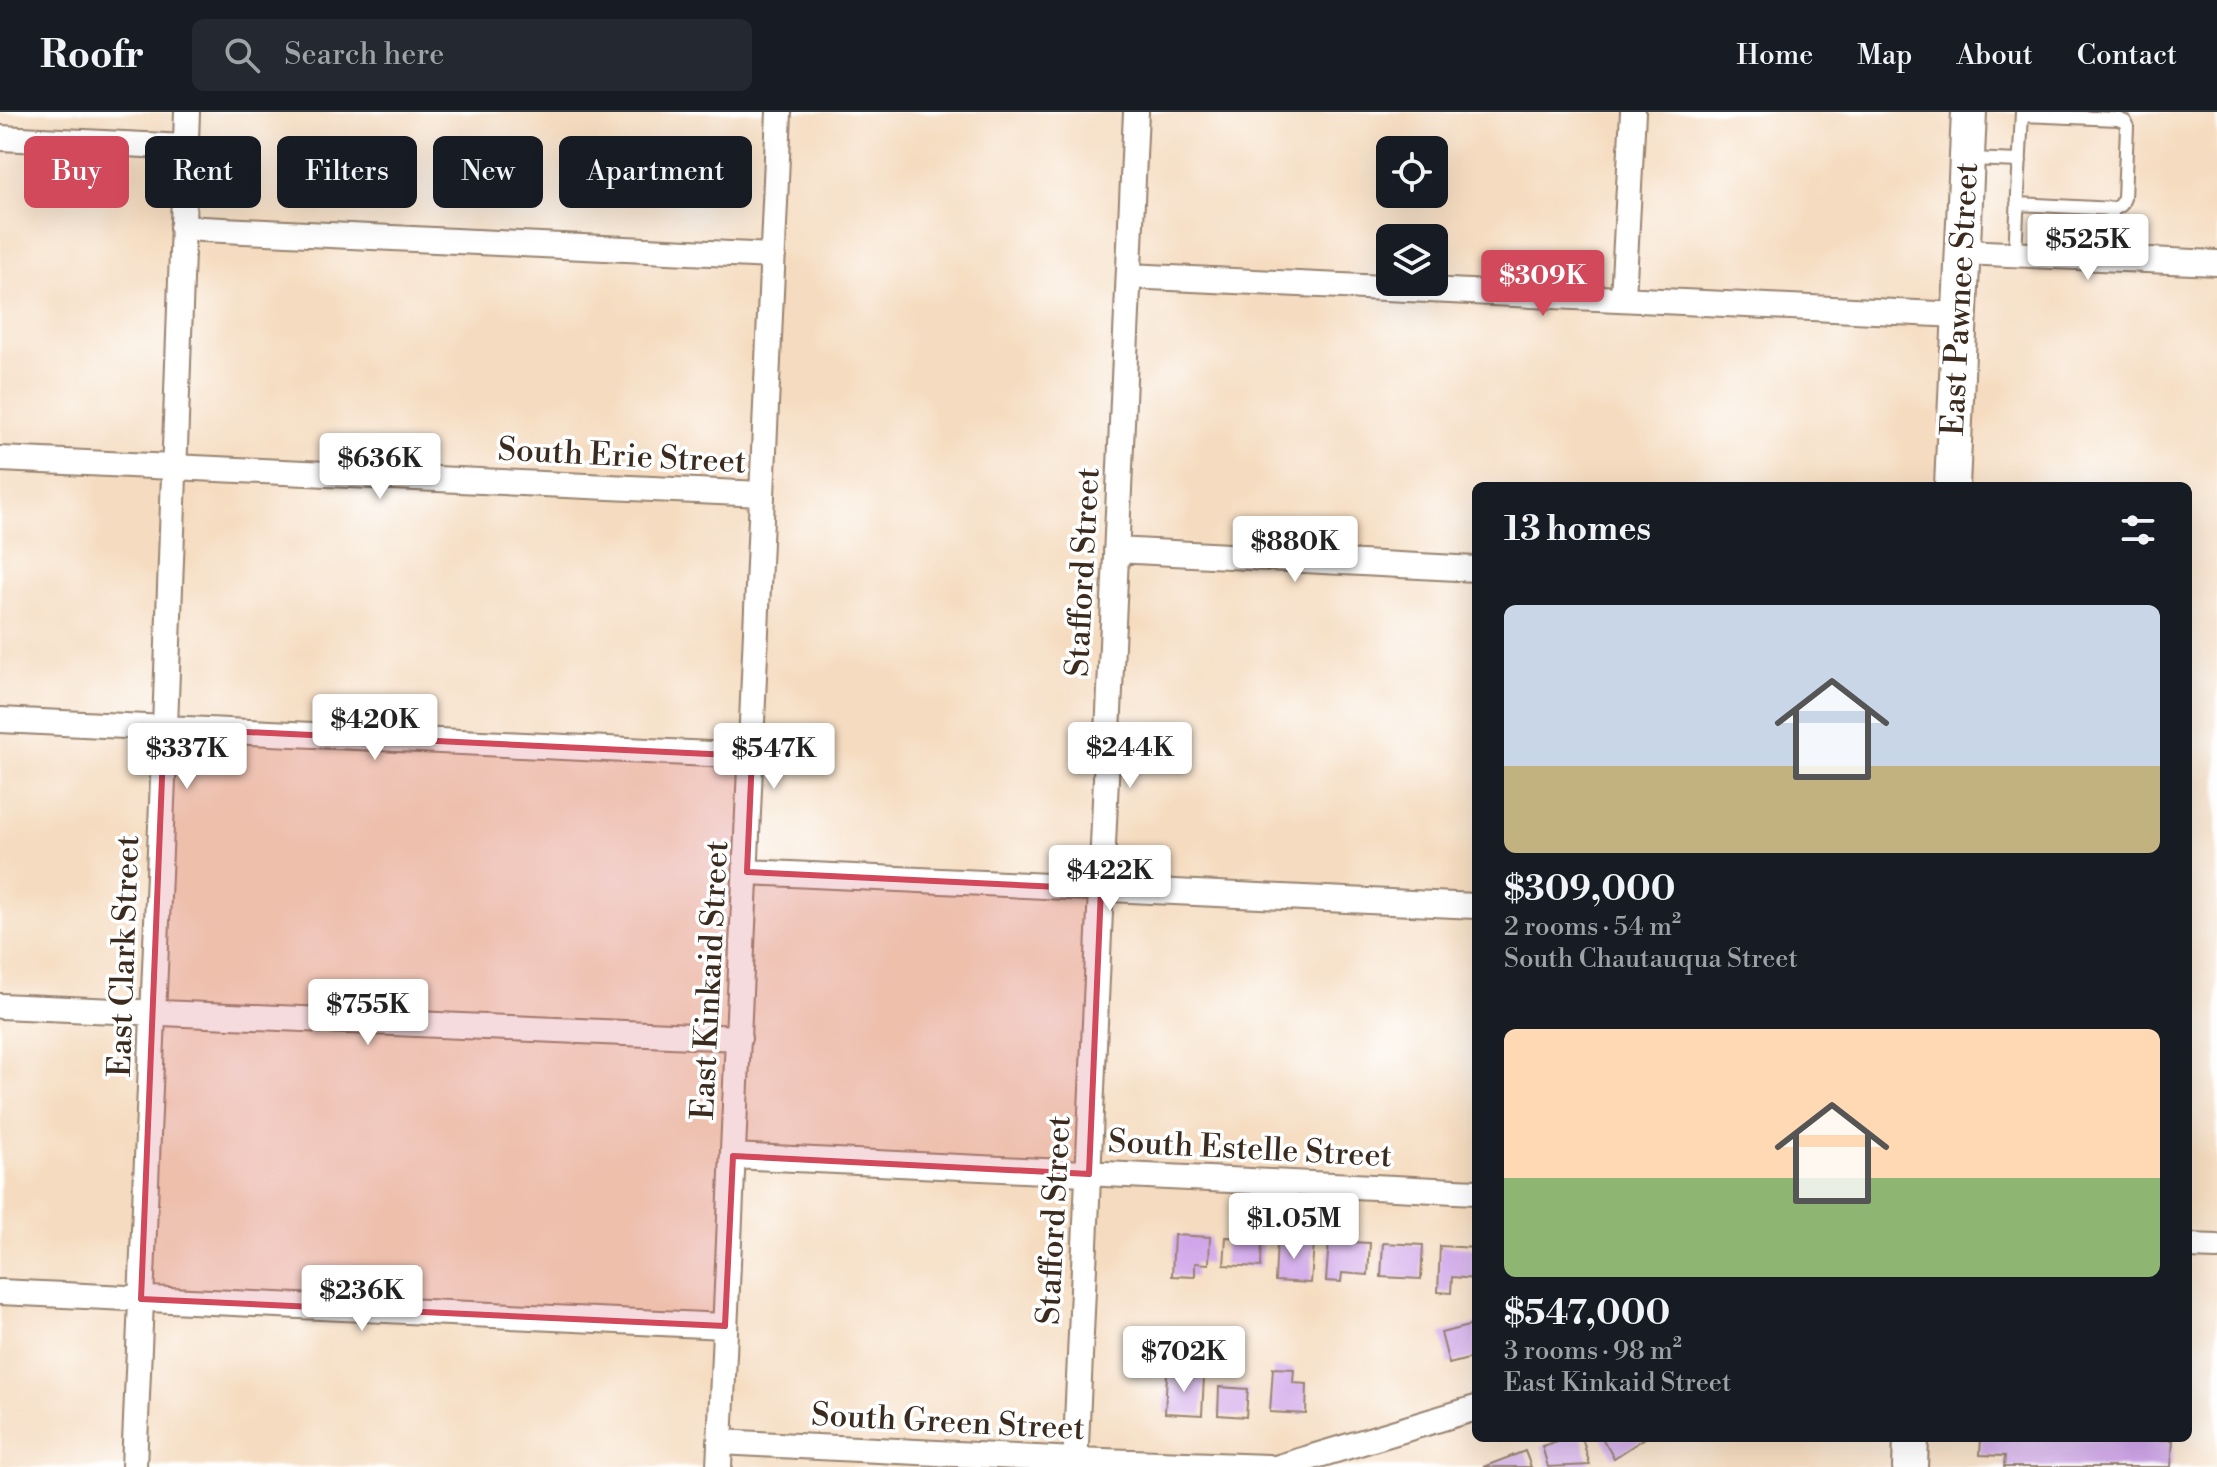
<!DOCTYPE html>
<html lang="en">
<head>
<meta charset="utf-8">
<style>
	:root { --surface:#171b24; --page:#242831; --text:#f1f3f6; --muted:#9ea1a6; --line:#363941; --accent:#d1495b }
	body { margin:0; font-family:"Libre Bodoni",serif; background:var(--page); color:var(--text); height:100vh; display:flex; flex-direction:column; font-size:30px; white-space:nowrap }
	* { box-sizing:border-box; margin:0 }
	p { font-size:26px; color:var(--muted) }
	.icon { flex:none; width:44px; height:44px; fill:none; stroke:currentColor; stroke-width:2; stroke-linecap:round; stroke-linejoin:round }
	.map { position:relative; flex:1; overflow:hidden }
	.drawer { position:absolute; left:1472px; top:370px; width:720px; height:960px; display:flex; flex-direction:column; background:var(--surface); border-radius:12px; box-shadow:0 8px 32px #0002 }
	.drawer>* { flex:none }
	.hud { position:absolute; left:24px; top:24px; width:760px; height:72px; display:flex; gap:16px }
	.fabs { position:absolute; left:1376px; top:24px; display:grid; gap:16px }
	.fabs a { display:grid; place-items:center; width:72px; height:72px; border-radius:12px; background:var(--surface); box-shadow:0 8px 32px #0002; font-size:40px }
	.price { position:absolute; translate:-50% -68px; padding:0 18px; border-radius:8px; background:#fff; color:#222; font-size:26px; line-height:52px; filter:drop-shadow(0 2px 4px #0008) }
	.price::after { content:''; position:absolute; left:50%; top:48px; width:24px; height:18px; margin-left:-12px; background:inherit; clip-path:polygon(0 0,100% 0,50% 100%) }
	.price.on { background:var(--accent); color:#fff }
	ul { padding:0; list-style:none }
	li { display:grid; align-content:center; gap:16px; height:424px; padding:0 32px }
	li span { display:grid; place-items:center; height:248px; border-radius:12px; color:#555 }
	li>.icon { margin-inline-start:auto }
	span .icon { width:144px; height:144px; fill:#fffc; stroke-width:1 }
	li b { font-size:34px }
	h2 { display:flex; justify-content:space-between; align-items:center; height:96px; padding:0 32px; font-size:34px }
	.chip { padding:0 28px; border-radius:12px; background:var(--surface); box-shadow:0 8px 32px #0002; font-size:28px; line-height:72px }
	.chip.on { background:var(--accent); color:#fff }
	header { display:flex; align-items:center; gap:48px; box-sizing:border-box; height:112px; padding:0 40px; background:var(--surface); border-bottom:2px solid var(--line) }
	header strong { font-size:38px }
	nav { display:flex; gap:44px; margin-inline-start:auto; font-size:28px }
	.search { width:560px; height:72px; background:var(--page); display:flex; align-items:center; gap:20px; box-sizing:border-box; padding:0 28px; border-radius:12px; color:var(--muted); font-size:30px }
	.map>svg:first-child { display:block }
</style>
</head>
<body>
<header>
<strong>Roofr</strong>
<div class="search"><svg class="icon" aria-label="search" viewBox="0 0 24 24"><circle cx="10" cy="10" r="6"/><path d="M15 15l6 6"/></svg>Search here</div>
<nav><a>Home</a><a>Map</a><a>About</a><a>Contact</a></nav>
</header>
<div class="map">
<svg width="2217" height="1355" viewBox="0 0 2217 1355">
	<rect width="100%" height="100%" fill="#fff"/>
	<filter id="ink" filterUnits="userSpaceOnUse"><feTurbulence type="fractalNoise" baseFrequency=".0125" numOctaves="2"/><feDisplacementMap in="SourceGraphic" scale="16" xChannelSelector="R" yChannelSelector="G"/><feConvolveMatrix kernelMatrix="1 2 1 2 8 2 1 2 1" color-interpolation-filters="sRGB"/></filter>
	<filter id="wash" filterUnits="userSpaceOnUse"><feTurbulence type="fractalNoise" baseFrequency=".006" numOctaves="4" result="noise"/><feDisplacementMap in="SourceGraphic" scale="32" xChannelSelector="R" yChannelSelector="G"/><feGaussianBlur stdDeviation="1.8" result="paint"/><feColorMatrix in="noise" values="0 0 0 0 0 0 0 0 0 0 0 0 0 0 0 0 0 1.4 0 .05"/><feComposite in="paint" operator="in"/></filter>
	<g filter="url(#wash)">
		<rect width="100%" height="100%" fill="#f5dcc0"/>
		<g id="blocks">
			<path fill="#d0a5e9" d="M 1174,1123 L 1210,1125 L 1209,1152 L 1195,1151 L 1195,1165 L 1172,1164 Z
				M 1226,1125 L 1262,1126 L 1261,1155 L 1224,1153 Z
				M 1277,1128 L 1314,1130 L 1311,1171 L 1275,1169 Z
				M 1329,1129 L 1370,1131 L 1368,1163 L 1342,1161 L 1341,1170 L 1326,1169 Z
				M 1383,1131 L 1423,1133 L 1421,1167 L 1381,1165 Z
				M 1440,1134 L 1476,1136 L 1476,1167 L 1452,1165 L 1451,1181 L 1438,1180 Z
				M 1476,1212 L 1476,1245 L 1449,1252 L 1441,1221 Z
				M 1273,1256 L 1294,1257 L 1293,1271 L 1307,1272 L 1306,1302 L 1270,1300 Z
				M 1167,1262 L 1204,1264 L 1202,1303 L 1165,1301 Z
				M 1219,1275 L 1248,1277 L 1246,1305 L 1218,1303 Z
				M 1569,1326 L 1582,1326 L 1590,1353 L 1548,1355 L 1542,1334 Z
				M 1602,1326 L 1645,1326 L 1614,1346 Z
				M 1981,1326 L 2173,1328 L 2171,1355 L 2004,1355 L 2005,1344 L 1980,1343 Z
				M 1525,1339 L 1531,1355 L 1483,1355 Z"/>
		</g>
	</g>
	<g filter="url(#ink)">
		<use href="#blocks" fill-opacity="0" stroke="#98836f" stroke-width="2"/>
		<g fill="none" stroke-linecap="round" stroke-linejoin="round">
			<defs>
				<path id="lane" d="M 1970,47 L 2020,49
					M 2017,92 L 2114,97 L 2121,93 L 2124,86 L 2127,15 L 2125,10 L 2118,7 L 2022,3
					M 2109,96 L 2112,103 L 2110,148
					M 2015,143 L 2022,0"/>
				<path id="street" d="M 0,26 L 186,35
					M 182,116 L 773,144
					M 1962,140 L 2217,151
					M 1129,164 L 1959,203
					M 1623,186 L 1633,0
					M 0,347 L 762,382
					M 1116,438 L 1476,457
					M 0,608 L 752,644
					M 747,760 L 1476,794
					M 0,894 L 739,926
					M 733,1044 L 1476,1080
					M 2188,1134 L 2217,1135
					M 0,1180 L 725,1214
					M 720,1330 L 1075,1348 L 1268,1355
					M 134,1355 L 164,643 L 187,0
					M 719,1355 L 779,0
					M 1075,1355 L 1136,0
					M 1279,1355 L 1476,1296"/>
				<path id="secondary" d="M 1952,374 L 1969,0
					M 1910,1355 L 1911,1326"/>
			</defs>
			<use href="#lane" stroke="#98836f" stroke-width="16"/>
			<use href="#street" stroke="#98836f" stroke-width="28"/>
			<use href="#secondary" stroke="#98836f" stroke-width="38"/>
			<use href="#lane" stroke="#fff" stroke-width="12"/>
			<use href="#street" stroke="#fff" stroke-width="24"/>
			<use href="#secondary" stroke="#fff" stroke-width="34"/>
		</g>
	</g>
	<path fill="#d1495b" fill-opacity="0.2" stroke="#d1495b" stroke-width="6" stroke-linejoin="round" d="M 164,616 L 752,644 L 747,760 L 1101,777 L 1089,1062 L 733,1044 L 725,1214 L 141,1187 Z"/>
	<g text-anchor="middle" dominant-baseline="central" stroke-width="7" stroke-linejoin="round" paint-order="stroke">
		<g font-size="32" fill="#3b2a1e" stroke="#fff">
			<text transform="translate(1960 187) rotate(-87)">East Pawnee Street</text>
			<text transform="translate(622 344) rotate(3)">South Erie Street</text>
			<text transform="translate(1083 460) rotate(-87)">Stafford Street</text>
			<text transform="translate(124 844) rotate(-88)">East Clark Street</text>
			<text transform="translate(710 868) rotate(-87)">East Kinkaid Street</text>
			<text transform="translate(1250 1037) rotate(3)">South Estelle Street</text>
			<text transform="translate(1054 1108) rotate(-87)">Stafford Street</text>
			<text transform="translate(948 1310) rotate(3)">South Green Street</text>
		</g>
	</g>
</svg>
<div class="fabs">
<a><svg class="icon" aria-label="locate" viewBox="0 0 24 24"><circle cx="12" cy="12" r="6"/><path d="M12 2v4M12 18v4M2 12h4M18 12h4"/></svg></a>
<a><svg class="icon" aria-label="layers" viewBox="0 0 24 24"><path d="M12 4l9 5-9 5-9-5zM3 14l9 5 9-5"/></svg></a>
</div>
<b class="price" style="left:2088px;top:170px">$525K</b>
<b class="price on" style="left:1543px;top:206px">$309K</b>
<b class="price" style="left:380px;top:389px">$636K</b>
<b class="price" style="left:1295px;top:472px">$880K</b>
<b class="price" style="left:375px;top:650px">$420K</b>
<b class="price" style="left:1130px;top:678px">$244K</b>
<b class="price" style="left:187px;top:679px">$337K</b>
<b class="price" style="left:774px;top:679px">$547K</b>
<b class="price" style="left:1110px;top:801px">$422K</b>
<b class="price" style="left:368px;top:935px">$755K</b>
<b class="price" style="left:1294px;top:1149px">$1.05M</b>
<b class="price" style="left:362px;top:1221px">$236K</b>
<b class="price" style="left:1184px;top:1282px">$702K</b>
<div class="hud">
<a class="chip on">Buy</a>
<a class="chip">Rent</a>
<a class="chip">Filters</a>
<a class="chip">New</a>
<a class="chip">Apartment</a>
</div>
<section class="drawer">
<h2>13 homes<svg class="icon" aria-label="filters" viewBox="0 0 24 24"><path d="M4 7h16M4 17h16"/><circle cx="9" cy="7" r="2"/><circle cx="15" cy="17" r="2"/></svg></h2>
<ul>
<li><span style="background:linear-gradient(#c9d6e8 65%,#c2b280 0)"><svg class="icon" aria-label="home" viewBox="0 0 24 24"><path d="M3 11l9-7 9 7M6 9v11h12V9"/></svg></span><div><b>$309,000</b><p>2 rooms · 54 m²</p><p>South Chautauqua Street</p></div></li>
<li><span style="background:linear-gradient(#ffd9b3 60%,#8fb573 0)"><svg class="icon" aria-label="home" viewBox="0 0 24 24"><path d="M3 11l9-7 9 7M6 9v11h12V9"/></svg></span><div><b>$547,000</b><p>3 rooms · 98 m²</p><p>East Kinkaid Street</p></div></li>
</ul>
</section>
</div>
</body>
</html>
